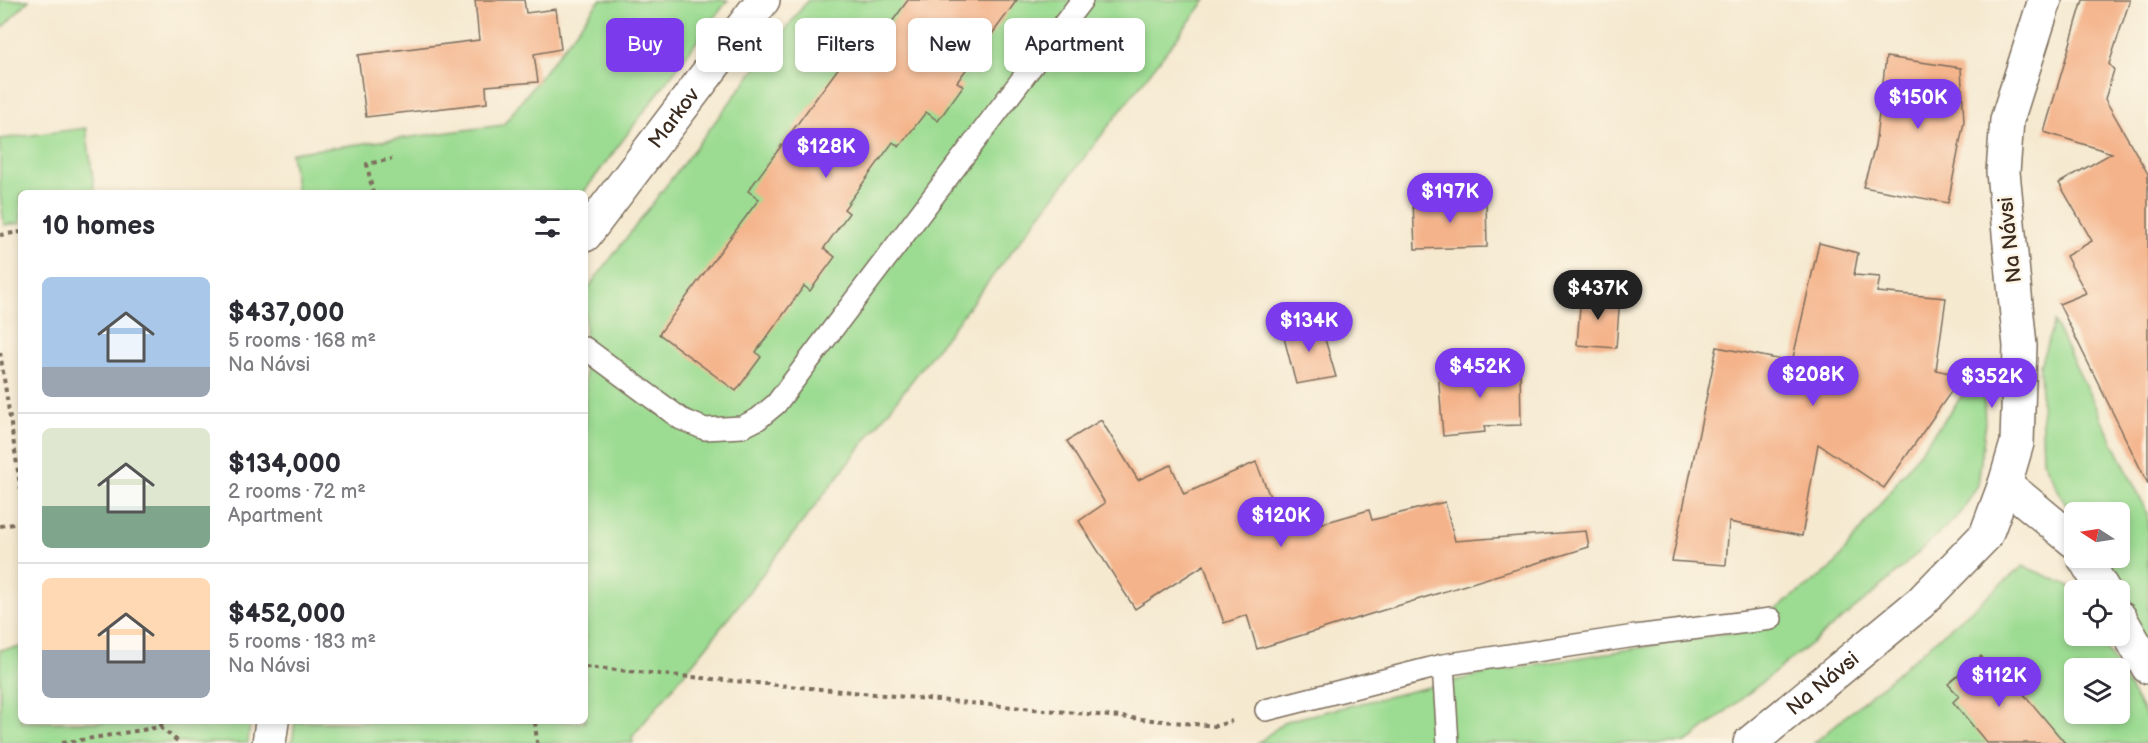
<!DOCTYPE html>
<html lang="en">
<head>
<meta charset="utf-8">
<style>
	:root { --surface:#fff; --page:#f2f2f3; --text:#2b2b33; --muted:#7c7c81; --line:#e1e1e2; --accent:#7c3aed }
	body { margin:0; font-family:"Balsamiq Sans",sans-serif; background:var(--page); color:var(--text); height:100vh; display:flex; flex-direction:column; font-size:22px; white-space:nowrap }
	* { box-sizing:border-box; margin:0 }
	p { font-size:20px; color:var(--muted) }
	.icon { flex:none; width:33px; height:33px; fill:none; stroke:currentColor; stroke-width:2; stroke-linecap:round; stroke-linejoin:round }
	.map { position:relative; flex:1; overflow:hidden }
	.drawer { position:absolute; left:18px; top:190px; width:570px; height:534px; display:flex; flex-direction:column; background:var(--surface); border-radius:9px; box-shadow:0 3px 9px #0003 }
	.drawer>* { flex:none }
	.guide { position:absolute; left:606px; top:18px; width:570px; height:54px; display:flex; gap:12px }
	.needle { width:39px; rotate:282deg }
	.tools { position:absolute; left:2064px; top:502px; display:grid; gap:12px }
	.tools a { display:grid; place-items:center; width:66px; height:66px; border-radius:9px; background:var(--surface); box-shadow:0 3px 9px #0003; font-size:30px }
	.price { position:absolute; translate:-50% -51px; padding:0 14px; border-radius:21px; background:var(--accent); color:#fff; font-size:20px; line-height:39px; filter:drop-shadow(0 2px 3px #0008) }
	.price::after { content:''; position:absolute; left:50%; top:36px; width:18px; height:14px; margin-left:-9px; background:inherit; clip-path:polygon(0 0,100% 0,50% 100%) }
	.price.active { background:#222; color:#fff }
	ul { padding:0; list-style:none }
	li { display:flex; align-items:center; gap:18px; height:150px; padding:0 24px }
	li+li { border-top:2px solid var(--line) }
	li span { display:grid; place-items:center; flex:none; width:168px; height:120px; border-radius:9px; color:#555 }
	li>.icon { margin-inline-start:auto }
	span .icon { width:72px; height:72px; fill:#fffc; stroke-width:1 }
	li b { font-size:26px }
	h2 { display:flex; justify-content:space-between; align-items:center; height:72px; padding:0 24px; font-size:26px }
	.tag { padding:0 21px; border-radius:9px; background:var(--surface); box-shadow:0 3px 9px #0003; font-size:21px; line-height:54px }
	.tag.active { background:var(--accent); color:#fff }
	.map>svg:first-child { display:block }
</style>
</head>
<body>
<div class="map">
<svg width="2148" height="743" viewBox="0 0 2148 743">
	<rect width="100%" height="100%" fill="#fcf5e5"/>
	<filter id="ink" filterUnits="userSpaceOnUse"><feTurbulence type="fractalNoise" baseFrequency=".0167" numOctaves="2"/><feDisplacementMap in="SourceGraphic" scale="12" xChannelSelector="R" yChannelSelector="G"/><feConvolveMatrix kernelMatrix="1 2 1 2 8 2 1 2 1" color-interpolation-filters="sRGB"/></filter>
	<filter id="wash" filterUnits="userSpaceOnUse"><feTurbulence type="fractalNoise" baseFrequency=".008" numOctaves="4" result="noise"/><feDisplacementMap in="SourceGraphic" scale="24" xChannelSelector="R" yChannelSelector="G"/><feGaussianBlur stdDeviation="1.35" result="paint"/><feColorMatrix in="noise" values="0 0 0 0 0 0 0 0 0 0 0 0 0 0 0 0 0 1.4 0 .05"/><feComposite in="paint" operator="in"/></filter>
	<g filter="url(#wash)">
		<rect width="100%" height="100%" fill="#f5e9d0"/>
		<path fill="#9cdc92" stroke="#6c8358" stroke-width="1.5" d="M 0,0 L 29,0 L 0,30 Z
			M 600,0 L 728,0 L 583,193 L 297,193 L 291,153 L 503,125 Z
			M 808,0 L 1206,0 L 706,647 L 632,737 L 633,743 L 292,743 L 295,722 L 585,722 L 585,292 Z
			M 86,128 L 95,193 L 21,194 L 21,223 L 4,225 L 0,194 L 0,139 Z
			M 2054,322 L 2148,514 L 2148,661 L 2120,606 L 2120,591 L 2094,558 L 2120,558 L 2120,513 L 2074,513 L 2074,521 L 2043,460 L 2040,365 Z
			M 1983,368 L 1985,429 L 1978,485 L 1961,513 L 1872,595 L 1686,743 L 1258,743 L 1286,721 L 1492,672 L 1747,630 L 1832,568 Z
			M 2023,566 L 2068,585 L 2074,595 L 2074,636 L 2099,636 L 2118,669 L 2074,669 L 2074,714 L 2120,714 L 2120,672 L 2148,720 L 2148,743 L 1814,743 Z
			M 21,647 L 21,722 L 250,722 L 248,743 L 0,743 L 0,650 Z"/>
		<g id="blocks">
			<path fill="#f4b38a" d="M 475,0 L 524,0 L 526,13 L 556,9 L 561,49 L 534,54 L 538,82 L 486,86 L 487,103 L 366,117 L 358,55 L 479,40 Z
				M 908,0 L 1017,0 L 957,82 L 963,86 L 938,121 L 926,112 L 899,147 L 893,142 L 844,209 L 849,213 L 824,248 L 835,257 L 810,291 L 804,286 L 756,352 L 761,357 L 736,391 L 659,334 L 759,199 L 748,191 L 848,55 L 861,64 Z
				M 2083,0 L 2130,0 L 2109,64 L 2114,70 L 2105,99 L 2148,174 L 2148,484 L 2059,304 L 2086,293 L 2066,256 L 2092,241 L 2059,183 L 2112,153 L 2044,132 Z
				M 1886,57 L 1961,68 L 1964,122 L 1948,203 L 1863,187 L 1875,146 Z
				M 1486,200 L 1487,247 L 1415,249 L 1413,202 Z
				M 1819,243 L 1858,253 L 1854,275 L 1880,277 L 1877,292 L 1946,298 L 1936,370 L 1962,376 L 1884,488 L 1818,444 L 1802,536 L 1729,522 L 1726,565 L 1672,561 L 1717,347 L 1792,362 Z
				M 1581,293 L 1620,297 L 1616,348 L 1577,345 Z
				M 1320,322 L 1336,377 L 1296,384 L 1282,330 Z
				M 1520,364 L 1521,425 L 1484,426 L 1485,432 L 1443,436 L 1438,371 Z
				M 1101,420 L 1138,480 L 1171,465 L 1184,494 L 1256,462 L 1285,534 L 1369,510 L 1372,520 L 1445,502 L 1455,541 L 1586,531 L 1589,547 L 1257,649 L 1247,615 L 1224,623 L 1204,565 L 1135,609 L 1079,521 L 1105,503 L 1067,441 Z
				M 1981,656 L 1992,670 L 1997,666 L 2010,681 L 2012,680 L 2065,743 L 1987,743 L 1953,702 L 1959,696 L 1948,684 Z"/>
		</g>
	</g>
	<g filter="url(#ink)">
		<use href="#blocks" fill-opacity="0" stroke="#7c6d5c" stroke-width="1.5"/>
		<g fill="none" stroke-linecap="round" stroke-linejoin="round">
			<defs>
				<path id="lane" d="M 585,348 L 681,419 L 705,429 L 742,427 L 758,419 L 776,404 L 1082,0
					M 1443,665 L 1635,636 L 1771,619
					M 1266,710 L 1443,665 L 1448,743"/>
				<g id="street">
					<path id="s1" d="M 585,235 L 763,0"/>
					<path d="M 2005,484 L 2074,541"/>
					<path d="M 2084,558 L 2104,591"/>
					<path d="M 2120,618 L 2148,667"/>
					<path d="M 269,743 L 272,722"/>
					<path id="s2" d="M 1750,743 L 1920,603 L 1986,535 L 2005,484 L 2017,443 L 2020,346 L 2003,172 L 2007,120 L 2045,0"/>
				</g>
			</defs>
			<use href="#lane" stroke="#7c6d5c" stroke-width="24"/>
			<use href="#street" stroke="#7c6d5c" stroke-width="36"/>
			<path stroke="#7c6d5c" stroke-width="4" stroke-dasharray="4.5 4.5" stroke-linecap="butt" d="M 373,194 L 367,164 L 392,159
				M 0,235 L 21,232
				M 0,352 L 21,491
				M 0,526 L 21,523
				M 585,667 L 1216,726 L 1232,721
				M 535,722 L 537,743
				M 160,727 L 163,722
				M 62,743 L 160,727 L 180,743"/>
			<use href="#lane" stroke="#fff" stroke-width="21"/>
			<use href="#street" stroke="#fff" stroke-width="33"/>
		</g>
	</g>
	<g text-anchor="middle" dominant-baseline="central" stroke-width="5" stroke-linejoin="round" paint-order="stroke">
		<g font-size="21" fill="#3b2a1e" stroke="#fcf5e5">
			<text stroke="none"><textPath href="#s1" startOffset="147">Markov</textPath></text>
			<text transform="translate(2010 240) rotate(-96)">Na Návsi</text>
			<text stroke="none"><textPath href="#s2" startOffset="94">Na Návsi</textPath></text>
		</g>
	</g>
</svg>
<div class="tools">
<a><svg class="needle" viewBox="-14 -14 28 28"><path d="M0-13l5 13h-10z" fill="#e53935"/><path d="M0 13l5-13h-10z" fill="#7c7c81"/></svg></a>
<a><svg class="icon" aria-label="locate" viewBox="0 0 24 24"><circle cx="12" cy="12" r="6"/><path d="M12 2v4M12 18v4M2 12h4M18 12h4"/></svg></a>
<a><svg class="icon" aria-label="layers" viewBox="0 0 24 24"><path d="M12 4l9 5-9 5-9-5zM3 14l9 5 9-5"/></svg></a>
</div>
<b class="price" style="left:1918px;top:130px">$150K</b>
<b class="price" style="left:826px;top:179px">$128K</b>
<b class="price" style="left:1450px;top:224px">$197K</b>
<b class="price active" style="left:1598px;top:321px">$437K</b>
<b class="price" style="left:1309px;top:353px">$134K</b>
<b class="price" style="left:1480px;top:399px">$452K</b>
<b class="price" style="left:1813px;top:407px">$208K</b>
<b class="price" style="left:1992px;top:409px">$352K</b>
<b class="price" style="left:1281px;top:548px">$120K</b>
<b class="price" style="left:1999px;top:708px">$112K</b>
<div class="guide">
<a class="tag active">Buy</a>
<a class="tag">Rent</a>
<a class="tag">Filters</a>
<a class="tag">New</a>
<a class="tag">Apartment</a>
</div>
<section class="drawer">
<h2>10 homes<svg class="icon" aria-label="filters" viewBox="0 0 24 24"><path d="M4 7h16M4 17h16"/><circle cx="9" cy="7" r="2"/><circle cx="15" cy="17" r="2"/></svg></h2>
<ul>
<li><span style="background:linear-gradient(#a9c7e8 75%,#9aa5b1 0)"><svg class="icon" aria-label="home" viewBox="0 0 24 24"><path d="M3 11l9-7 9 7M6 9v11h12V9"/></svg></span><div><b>$437,000</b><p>5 rooms · 168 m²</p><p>Na Návsi</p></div></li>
<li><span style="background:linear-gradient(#dfe7d0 65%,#7fa58c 0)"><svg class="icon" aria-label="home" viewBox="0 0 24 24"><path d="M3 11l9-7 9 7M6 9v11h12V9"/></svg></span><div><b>$134,000</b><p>2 rooms · 72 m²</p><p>Apartment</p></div></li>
<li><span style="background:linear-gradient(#ffd9b3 60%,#9aa5b1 0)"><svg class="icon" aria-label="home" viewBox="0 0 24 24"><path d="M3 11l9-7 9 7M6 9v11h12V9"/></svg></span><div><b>$452,000</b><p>5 rooms · 183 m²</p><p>Na Návsi</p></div></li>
</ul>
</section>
</div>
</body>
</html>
